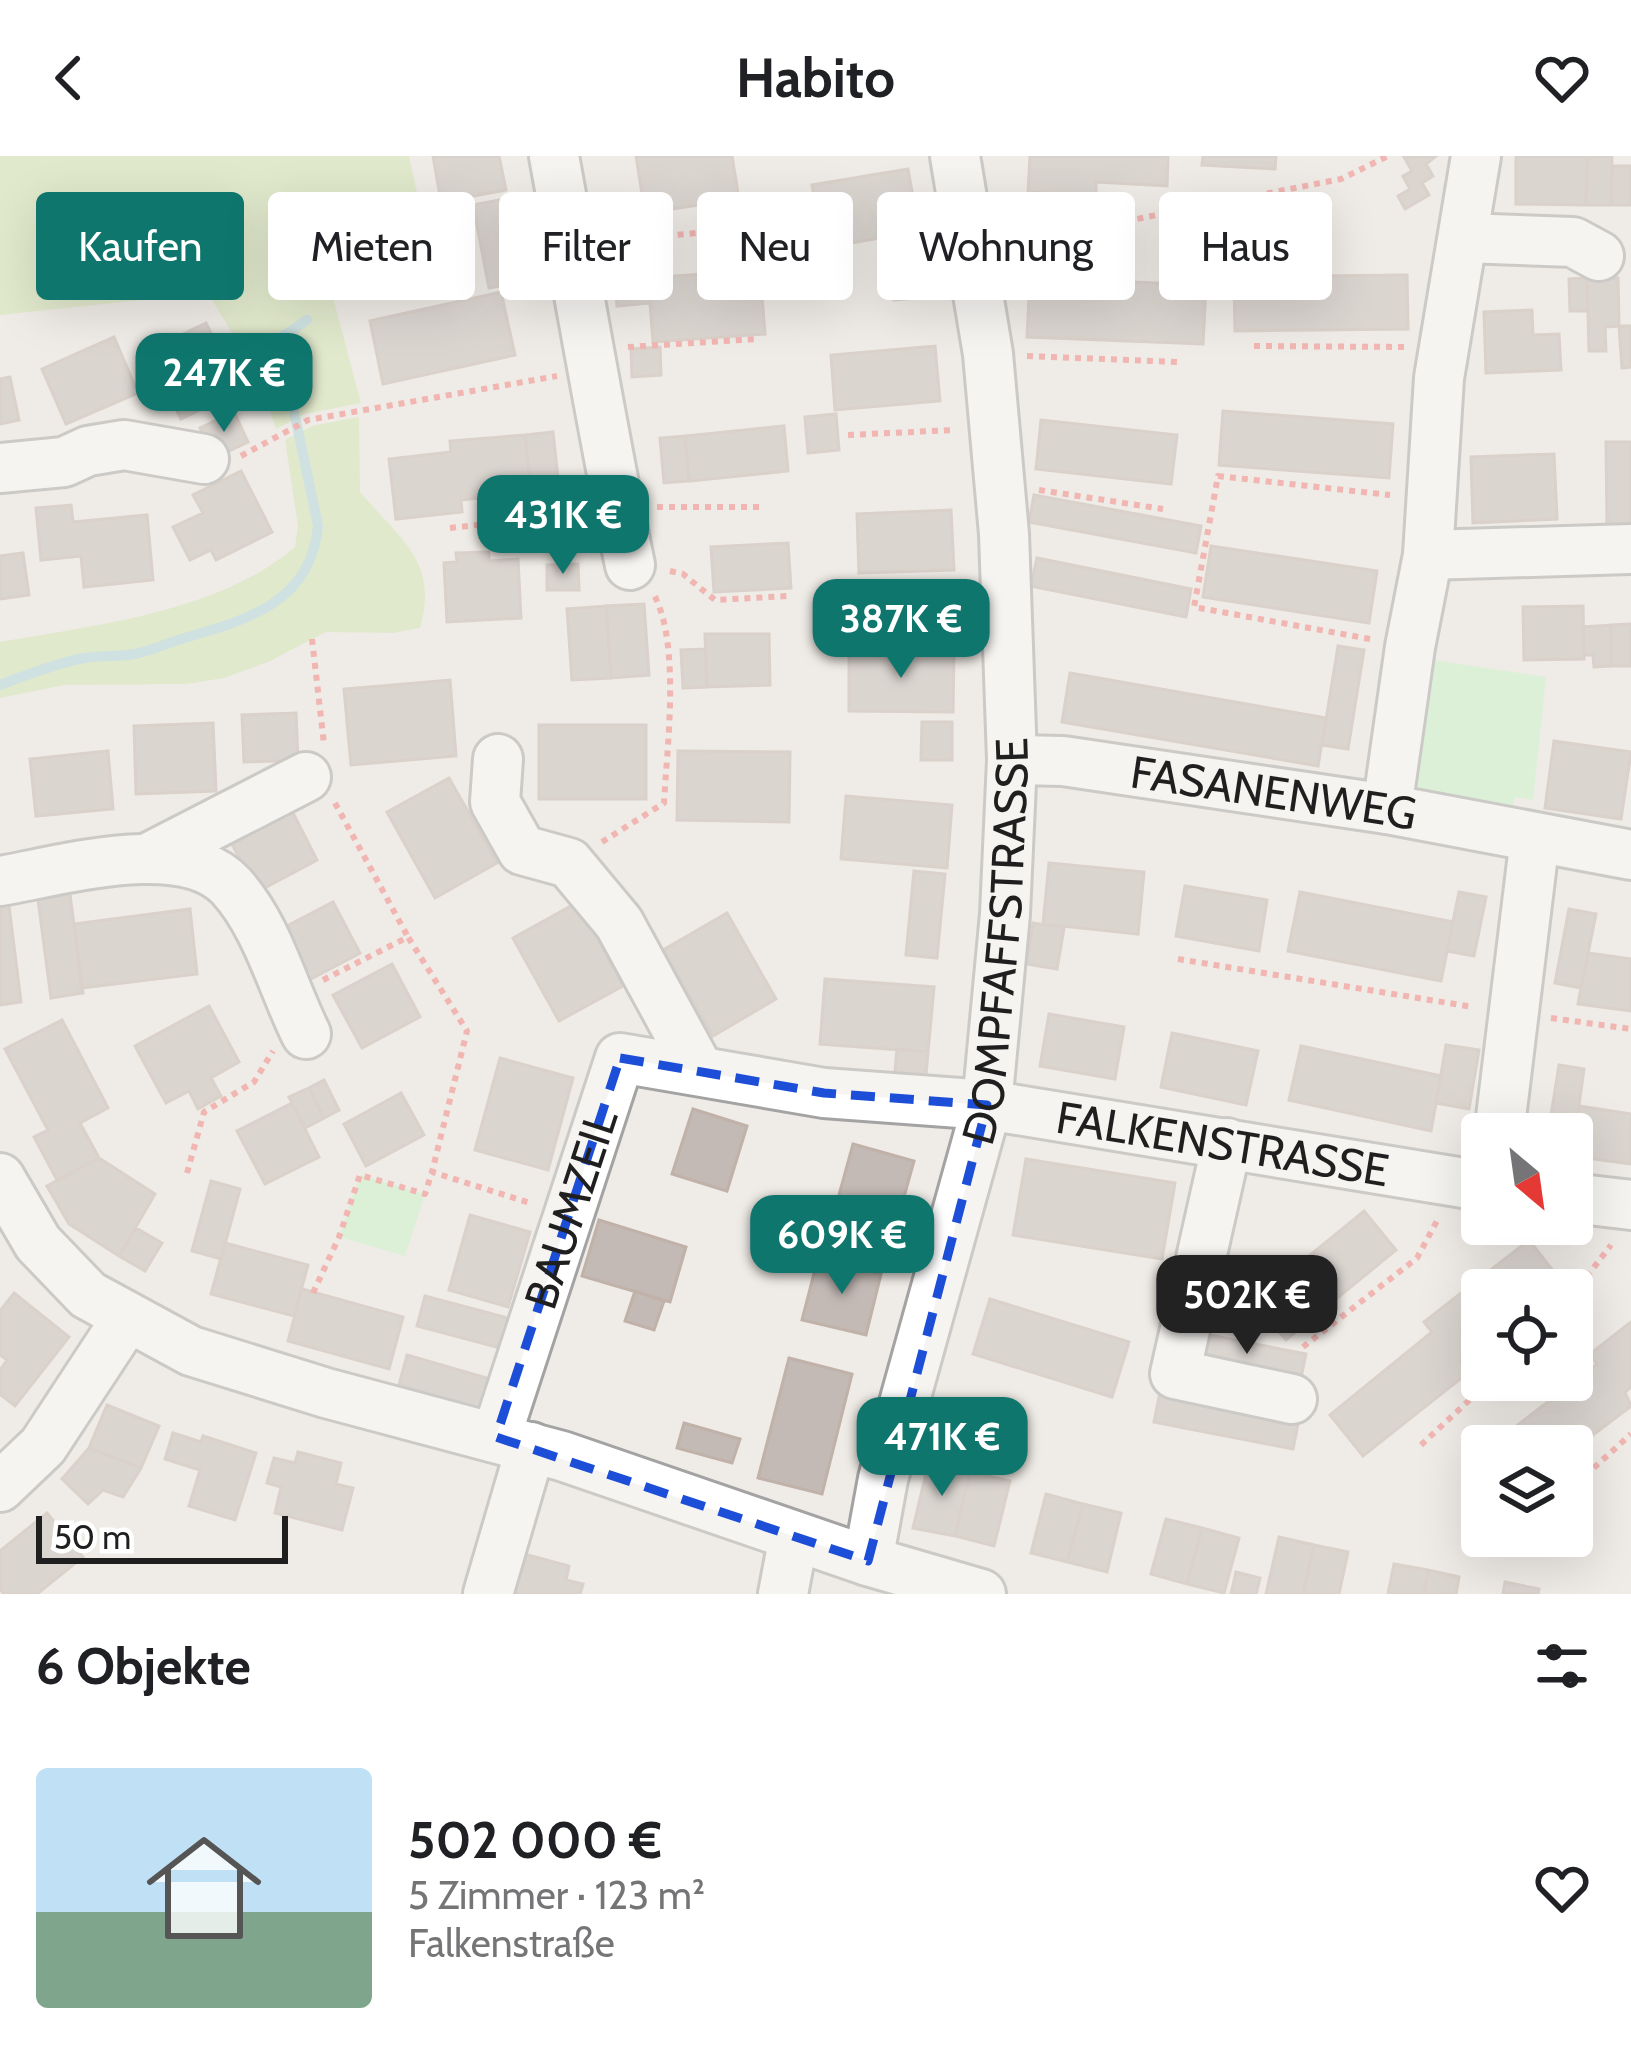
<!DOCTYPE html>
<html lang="de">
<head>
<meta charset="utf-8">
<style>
	:root { --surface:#fff; --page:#f2f2f2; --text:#202124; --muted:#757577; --line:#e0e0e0; --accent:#0f766e }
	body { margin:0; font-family:Cabin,sans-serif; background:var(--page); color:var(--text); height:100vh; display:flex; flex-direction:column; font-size:45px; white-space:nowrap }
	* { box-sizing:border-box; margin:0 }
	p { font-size:39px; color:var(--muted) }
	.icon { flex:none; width:66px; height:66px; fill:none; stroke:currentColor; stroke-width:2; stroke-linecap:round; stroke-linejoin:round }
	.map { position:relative; height:1438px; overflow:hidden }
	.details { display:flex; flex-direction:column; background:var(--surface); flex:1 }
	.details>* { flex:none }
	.hud { position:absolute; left:36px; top:36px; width:1560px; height:108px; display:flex; gap:24px }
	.needle { width:78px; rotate:151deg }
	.buttons { position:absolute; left:1461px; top:957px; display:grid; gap:24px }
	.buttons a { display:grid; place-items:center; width:132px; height:132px; border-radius:12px; background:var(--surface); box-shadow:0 12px 48px #0002; font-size:60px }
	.scale { position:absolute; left:36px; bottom:30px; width:252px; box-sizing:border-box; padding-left:12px; border:6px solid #1f1f1f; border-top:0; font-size:33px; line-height:42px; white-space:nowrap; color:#1f1f1f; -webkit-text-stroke:9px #fff; paint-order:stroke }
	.price { position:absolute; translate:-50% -102px; padding:0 27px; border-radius:24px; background:var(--accent); color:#fff; font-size:39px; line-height:78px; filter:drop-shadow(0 3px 6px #0008) }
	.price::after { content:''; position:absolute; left:50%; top:72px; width:36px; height:27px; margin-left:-18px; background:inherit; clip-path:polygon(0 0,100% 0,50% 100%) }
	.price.active { background:#222; color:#fff }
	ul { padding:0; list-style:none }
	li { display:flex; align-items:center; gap:36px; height:300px; padding:0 36px }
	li+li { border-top:3px solid var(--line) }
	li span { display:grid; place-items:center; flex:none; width:336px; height:240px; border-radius:12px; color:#555 }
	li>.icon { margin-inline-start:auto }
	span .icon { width:144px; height:144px; fill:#fffc; stroke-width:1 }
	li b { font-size:51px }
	h2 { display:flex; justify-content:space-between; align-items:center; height:144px; padding:0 36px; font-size:51px }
	.chip { padding:0 42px; border-radius:12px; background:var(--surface); box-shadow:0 12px 48px #0002; font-size:42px; line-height:108px }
	.chip.active { background:var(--accent); color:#fff }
	header { display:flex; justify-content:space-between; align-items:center; height:156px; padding:0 36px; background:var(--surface); font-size:54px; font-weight:800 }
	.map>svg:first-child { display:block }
</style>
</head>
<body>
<header><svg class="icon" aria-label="back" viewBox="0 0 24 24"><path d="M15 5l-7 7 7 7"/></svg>Habito<svg class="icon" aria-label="heart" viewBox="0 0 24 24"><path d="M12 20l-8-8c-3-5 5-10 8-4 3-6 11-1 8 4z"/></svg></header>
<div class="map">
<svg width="1631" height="1438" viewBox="0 0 1631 1438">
	<rect width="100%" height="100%" fill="#efebe6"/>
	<path fill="#d0e7ae" d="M 0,0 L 409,0 L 433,110 L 330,130 L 361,247 L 305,258 L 276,273 L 259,222 L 208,137 L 0,159 Z
		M 359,261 L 360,336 C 400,383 439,405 420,472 L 393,477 L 326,476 L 268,506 L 224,522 L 186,528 L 64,529 L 0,542 L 0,486 C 97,469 219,456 295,391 L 298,370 L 285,284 L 312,270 Z"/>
	<path fill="#c6f7c5" d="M 1433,504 L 1546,521 L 1533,644 L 1515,641 L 1510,662 L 1416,639 Z
		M 360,1019 L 425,1038 L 405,1100 L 339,1081 Z"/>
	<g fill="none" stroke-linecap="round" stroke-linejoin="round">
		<path stroke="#a8d5db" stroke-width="10" d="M 0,529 C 26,519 52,509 79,503 C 98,499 117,501 135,498 C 153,494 170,486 188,481 C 250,463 311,445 318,370 L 279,183 L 307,164"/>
	</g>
	<path fill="#c4bab5" stroke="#c0b1a9" stroke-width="3" d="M 433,0 L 499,0 L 506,34 L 441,46 Z
		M 636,0 L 732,0 L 739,43 L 645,57 Z
		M 1030,0 L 1168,0 L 1167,30 L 1096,26 L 1096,40 L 1028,36 Z
		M 1203,0 L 1276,0 L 1275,13 L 1202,9 Z
		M 1436,0 L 1426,8 L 1433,20 L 1422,27 L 1429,39 L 1405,53 L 1398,40 L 1410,33 L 1403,20 L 1412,15 L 1404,1 Z
		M 1516,0 L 1587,0 L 1586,49 L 1516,48 Z
		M 1587,0 L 1612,0 L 1611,49 L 1586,49 Z
		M 1612,10 L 1631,10 L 1631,49 L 1611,49 Z
		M 908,13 L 919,75 L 823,92 L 812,29 Z
		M 515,41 L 531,124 L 489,132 L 473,49 Z
		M 645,91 L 650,147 L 617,150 L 612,94 Z
		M 923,94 L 926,141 L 894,144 L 891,96 Z
		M 760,114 L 765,178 L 653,186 L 648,122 Z
		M 1407,119 L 1408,173 L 1235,175 L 1234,121 Z
		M 1030,122 L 1206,129 L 1203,188 L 1027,181 Z
		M 1587,122 L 1618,122 L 1619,170 L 1605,171 L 1606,195 L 1589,195 Z
		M 1587,122 L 1588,155 L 1570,155 L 1569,123 Z
		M 501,136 L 515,199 L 383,228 L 370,165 Z
		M 1532,154 L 1533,179 L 1559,178 L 1561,214 L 1486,217 L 1484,156 Z
		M 206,167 L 239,235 L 181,263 L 148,195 Z
		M 1619,170 L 1631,170 L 1631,211 L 1622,212 Z
		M 114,181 L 138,237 L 66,268 L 42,213 Z
		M 935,190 L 940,245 L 835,254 L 831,199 Z
		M 660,191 L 661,219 L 632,221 L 631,193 Z
		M 10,221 L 19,264 L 0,268 L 0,223 Z
		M 1223,255 L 1393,268 L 1389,322 L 1219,309 Z
		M 234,256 L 248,286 L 214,302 L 200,272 Z
		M 836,258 L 839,294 L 808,297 L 805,261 Z
		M 1041,264 L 1177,279 L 1171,328 L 1036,313 Z
		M 784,270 L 788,315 L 689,325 L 685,280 Z
		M 553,276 L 561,351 L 532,354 L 525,279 Z
		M 525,279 L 531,336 L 461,344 L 462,356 L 396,363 L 389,303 L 451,296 L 450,285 Z
		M 685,280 L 689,325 L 664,327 L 660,282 Z
		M 1606,286 L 1631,286 L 1631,368 L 1607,368 Z
		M 1554,298 L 1557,363 L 1473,367 L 1471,301 Z
		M 241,315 L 272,376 L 216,404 L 211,394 L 190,404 L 173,371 L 203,357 L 193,339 Z
		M 1034,339 L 1201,370 L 1196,397 L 1029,366 Z
		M 71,349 L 73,366 L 147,359 L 153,424 L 84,431 L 81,400 L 41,404 L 36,352 Z
		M 951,354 L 954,414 L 859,417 L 857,358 Z
		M 573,366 L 575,392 L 549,395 L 547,369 Z
		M 788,387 L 791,432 L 714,436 L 711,391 Z
		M 1211,390 L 1377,415 L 1369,467 L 1203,441 Z
		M 489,396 L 489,405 L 518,403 L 521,462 L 447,466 L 444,407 L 457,406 L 456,397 Z
		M 23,397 L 29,439 L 0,443 L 0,400 Z
		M 1037,402 L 1191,433 L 1186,461 L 1031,430 Z
		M 578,408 L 579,434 L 547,434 L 547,409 Z
		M 644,448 L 649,519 L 611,522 L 606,450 Z
		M 606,450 L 611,522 L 572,524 L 567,453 Z
		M 1583,450 L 1584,503 L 1524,504 L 1523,451 Z
		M 1631,468 L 1631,510 L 1611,510 L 1611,469 Z
		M 1611,469 L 1611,510 L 1594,511 L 1593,499 L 1584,499 L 1583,471 Z
		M 705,478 L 769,478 L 770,529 L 707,531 Z
		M 1338,490 L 1364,494 L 1348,593 L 1322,589 Z
		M 705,493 L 707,531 L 683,532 L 681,494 Z
		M 849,494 L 954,496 L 953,556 L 849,555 Z
		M 1070,517 L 1326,562 L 1318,610 L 1062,566 Z
		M 450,524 L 456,600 L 351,609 L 344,533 Z
		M 296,557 L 298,604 L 244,606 L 242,559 Z
		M 922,566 L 952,566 L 952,604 L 921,604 Z
		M 213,567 L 216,635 L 136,638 L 134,570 Z
		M 539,569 L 646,569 L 646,643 L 539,643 Z
		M 1554,585 L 1631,596 L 1621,663 L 1545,652 Z
		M 108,595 L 113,653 L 36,660 L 30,603 Z
		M 678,595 L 790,596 L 789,666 L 677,664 Z
		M 449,622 L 497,707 L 435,742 L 387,656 Z
		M 846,640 L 952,649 L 947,712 L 841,703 Z
		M 291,653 L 317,704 L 257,736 L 224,673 Z
		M 1049,707 L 1144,716 L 1138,778 L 1043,768 Z
		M 914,715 L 945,718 L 937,802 L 906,799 Z
		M 1185,730 L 1267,744 L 1259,795 L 1176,780 Z
		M 69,731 L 83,837 L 51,842 L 37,736 Z
		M 1300,736 L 1453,766 L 1441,825 L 1288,795 Z
		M 1459,736 L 1486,741 L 1474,800 L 1447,795 Z
		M 8,742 L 21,846 L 0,849 L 0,743 Z
		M 333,746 L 360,797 L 307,825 L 279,774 Z
		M 578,746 L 623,830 L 559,865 L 513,782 Z
		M 190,753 L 197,818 L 81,832 L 74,768 Z
		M 1569,753 L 1596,758 L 1581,832 L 1555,827 Z
		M 727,757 L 776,843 L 713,880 L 663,794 Z
		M 1033,767 L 1064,772 L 1057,813 L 1027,808 Z
		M 1588,797 L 1631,803 L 1631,855 L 1578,848 Z
		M 392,808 L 420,861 L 362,892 L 333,839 Z
		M 825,823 L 934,831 L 928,896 L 820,888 Z
		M 209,850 L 239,906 L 211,922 L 221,940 L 198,953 L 189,935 L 166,947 L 135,890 Z
		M 1049,858 L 1124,871 L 1115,923 L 1040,910 Z
		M 62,864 L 108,952 L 80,967 L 99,1002 L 57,1024 L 34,981 L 48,974 L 5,893 Z
		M 1172,877 L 1258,895 L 1246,949 L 1161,931 Z
		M 1446,889 L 1479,894 L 1469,953 L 1436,947 Z
		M 1301,890 L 1441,920 L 1431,975 L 1289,944 Z
		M 897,893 L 928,896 L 925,929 L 894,926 Z
		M 500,902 L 573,922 L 548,1014 L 475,994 Z
		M 1559,909 L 1584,913 L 1574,984 L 1572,978 L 1548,978 Z
		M 324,924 L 339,954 L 324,962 L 309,932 Z
		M 309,932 L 324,962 L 305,972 L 289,941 Z
		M 401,937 L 424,979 L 366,1010 L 344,968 Z
		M 292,947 L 319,1001 L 265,1028 L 237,975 Z
		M 1579,950 L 1631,958 L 1631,1008 L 1572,1000 Z
		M 693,953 L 747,970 L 727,1035 L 672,1018 Z
		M 853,988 L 914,1005 L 892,1084 L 831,1068 Z
		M 99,1002 L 155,1038 L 119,1100 L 69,1068 L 47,1030 Z
		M 1026,1003 L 1175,1027 L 1162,1103 L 1013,1079 Z
		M 211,1025 L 240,1033 L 221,1103 L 192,1095 Z
		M 1364,1055 L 1396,1094 L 1286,1184 L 1254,1145 Z
		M 470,1059 L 530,1076 L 508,1151 L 449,1134 Z
		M 599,1064 L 686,1091 L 670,1146 L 582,1120 Z
		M 136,1072 L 162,1087 L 145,1115 L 119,1100 Z
		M 1529,1084 L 1561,1125 L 1548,1134 L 1482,1134 L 1482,1186 L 1460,1204 L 1469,1216 L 1363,1300 L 1330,1259 L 1432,1176 L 1424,1166 Z
		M 225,1087 L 308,1109 L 294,1160 L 211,1138 Z
		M 818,1102 L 881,1118 L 866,1179 L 802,1164 Z
		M 302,1133 L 403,1161 L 389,1213 L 288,1185 Z
		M 635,1135 L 664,1145 L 654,1174 L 625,1165 Z
		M 14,1137 L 69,1181 L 15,1250 L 0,1238 L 0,1214 L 7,1204 L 0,1199 L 0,1155 Z
		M 425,1140 L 508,1162 L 500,1192 L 417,1170 Z
		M 990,1143 L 1129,1186 L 1112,1241 L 973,1198 Z
		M 1631,1166 L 1631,1231 L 1625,1236 L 1631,1250 L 1572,1295 L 1572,1290 L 1501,1290 L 1497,1285 L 1597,1208 L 1590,1198 Z
		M 1194,1176 L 1306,1198 L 1300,1226 L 1189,1204 Z
		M 407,1199 L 490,1223 L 481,1253 L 399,1229 Z
		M 789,1202 L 852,1218 L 822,1338 L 758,1322 Z
		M 1160,1236 L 1299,1263 L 1293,1293 L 1154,1266 Z
		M 107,1249 L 159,1270 L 141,1312 L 89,1292 Z
		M 684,1267 L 740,1283 L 732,1307 L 677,1292 Z
		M 173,1277 L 201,1286 L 203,1280 L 256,1297 L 235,1364 L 189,1350 L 200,1314 L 165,1303 Z
		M 89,1292 L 141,1312 L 123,1341 L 103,1334 L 88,1348 L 62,1323 Z
		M 298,1296 L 341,1307 L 336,1328 L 353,1332 L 342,1374 L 275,1357 L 281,1331 L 267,1327 L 274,1302 L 295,1307 Z
		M 929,1305 L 970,1316 L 955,1380 L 913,1372 Z
		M 970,1316 L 1010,1325 L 994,1390 L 955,1380 Z
		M 1046,1338 L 1083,1348 L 1067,1406 L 1031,1397 Z
		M 1083,1348 L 1121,1357 L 1107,1416 L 1067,1406 Z
		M 47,1357 L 83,1401 L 37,1438 L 4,1438 L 0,1433 L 0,1395 Z
		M 1166,1363 L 1202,1372 L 1187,1428 L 1151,1418 Z
		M 1202,1372 L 1239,1382 L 1224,1437 L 1187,1428 Z
		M 1279,1381 L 1314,1389 L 1303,1438 L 1266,1438 Z
		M 1314,1389 L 1348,1396 L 1339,1438 L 1303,1438 Z
		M 524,1398 L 569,1410 L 566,1424 L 583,1428 L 580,1438 L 513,1438 Z
		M 1394,1408 L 1428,1414 L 1424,1438 L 1388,1438 Z
		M 1428,1414 L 1459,1421 L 1456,1438 L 1424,1438 Z
		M 1236,1416 L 1260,1422 L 1256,1438 L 1231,1438 Z
		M 1505,1426 L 1539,1433 L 1538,1438 L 1503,1438 Z"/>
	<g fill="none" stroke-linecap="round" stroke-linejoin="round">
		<defs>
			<g id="minor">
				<path d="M 554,0 C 579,137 602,273 630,409"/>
				<path d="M 1463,82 L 1573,86 L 1599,100"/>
				<path d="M 0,312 L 64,306 L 88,295 L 124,289 L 204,303"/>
				<path d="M 1428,399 L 1631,393"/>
				<path d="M 498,603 L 495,646 L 522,694 L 569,707 L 619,767 L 699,914"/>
				<path id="s1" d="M 1012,604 L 1063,605 L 1387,653 L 1631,699"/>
				<path d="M 1387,653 L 1410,491 L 1428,399 L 1439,222 L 1476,0"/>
				<path d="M 150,701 L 306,621"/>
				<path d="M 0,725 C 61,715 183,678 231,730 C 268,771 282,830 306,878"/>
				<path d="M 1499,978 L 1535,682"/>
				<path d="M 1227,987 L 1175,1218 L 1292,1243"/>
				<path d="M 0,1022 L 38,1087 L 88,1139 L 191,1195 L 326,1237 L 562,1300 L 868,1405 L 981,1438"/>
				<path d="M 1572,1042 L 1631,1049"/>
				<path id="s2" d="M 496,1281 L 620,902 L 824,937 L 987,949 L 1482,1030"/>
				<path d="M 0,1331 L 43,1290 L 127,1162"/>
				<path id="s3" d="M 868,1405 L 883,1323 L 987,949 L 1005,758 L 1012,604 L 1004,378 L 988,198 L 955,0"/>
				<path d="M 488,1438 L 531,1291"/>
				<path d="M 783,1438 L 794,1380"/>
			</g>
		</defs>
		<use href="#minor" stroke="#a3a3a3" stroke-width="54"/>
		<path stroke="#f37373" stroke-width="6" stroke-dasharray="6 6" stroke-linecap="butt" d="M 1006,70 L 1106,69 L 1341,23 L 1388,0
			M 606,86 L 746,72
			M 1254,190 L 1406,191
			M 628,191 L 758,183
			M 1027,200 L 1179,206
			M 848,279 L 954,274
			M 241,300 L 308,264 L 557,220
			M 1039,334 L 1163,353
			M 657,351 L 759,351
			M 450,372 L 578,358
			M 670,415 L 683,418 L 715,444 L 788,440
			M 876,435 L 964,435
			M 312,483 L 324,588
			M 1370,483 L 1194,451 L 1218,320 L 1390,339
			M 335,647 L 408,781
			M 602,686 L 664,647 C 667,590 681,486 653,437
			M 1178,803 L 1473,851
			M 323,824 L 408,781 L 467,875 L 432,1016
			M 1551,862 L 1631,873
			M 187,1017 L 204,956 L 254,926 L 273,895
			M 313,1137 L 339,1081 L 360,1019 L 425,1038 L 432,1016 L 530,1047
			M 1572,1140 L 1611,1089
			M 1303,1191 L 1417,1102 L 1439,1061
			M 1421,1289 L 1491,1224
			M 1585,1320 L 1631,1278"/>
		<use href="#minor" stroke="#fff" stroke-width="48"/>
	</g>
	<path d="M0 0H1631V1438H0ZM 620,902 L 824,937 L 987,949 L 868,1405 L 496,1281 Z" fill="#efebe6" fill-opacity=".55" fill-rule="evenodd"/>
	<path fill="none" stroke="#1d4ed8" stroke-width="9" stroke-dasharray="24 15" stroke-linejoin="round" d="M 620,902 L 824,937 L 987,949 L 868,1405 L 496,1281 Z"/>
	<g text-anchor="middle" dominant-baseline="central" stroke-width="9" stroke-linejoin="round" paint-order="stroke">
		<g font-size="45" fill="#1f1f1f" stroke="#fff">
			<text stroke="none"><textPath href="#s1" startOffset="264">FASANENWEG</textPath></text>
			<text stroke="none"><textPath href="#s3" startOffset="636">DOMPFAFFSTRASSE</textPath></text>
			<text stroke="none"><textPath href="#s2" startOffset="1008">FALKENSTRASSE</textPath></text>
			<text stroke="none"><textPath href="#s2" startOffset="240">BAUMZEIL</textPath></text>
		</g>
	</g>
</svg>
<div class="buttons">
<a><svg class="needle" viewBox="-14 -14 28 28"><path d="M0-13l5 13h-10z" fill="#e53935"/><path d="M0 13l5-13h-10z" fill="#757577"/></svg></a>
<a><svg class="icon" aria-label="locate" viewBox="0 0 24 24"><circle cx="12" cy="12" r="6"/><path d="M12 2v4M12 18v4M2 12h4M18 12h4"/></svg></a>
<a><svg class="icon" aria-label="layers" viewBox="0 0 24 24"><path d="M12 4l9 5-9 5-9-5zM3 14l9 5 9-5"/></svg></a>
</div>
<div class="scale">50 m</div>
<b class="price" style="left:224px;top:279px">247K €</b>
<b class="price" style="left:563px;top:421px">431K €</b>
<b class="price" style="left:901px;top:525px">387K €</b>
<b class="price" style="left:842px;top:1141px">609K €</b>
<b class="price active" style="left:1247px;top:1201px">502K €</b>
<b class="price" style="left:942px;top:1343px">471K €</b>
<div class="hud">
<a class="chip active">Kaufen</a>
<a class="chip">Mieten</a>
<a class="chip">Filter</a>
<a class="chip">Neu</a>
<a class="chip">Wohnung</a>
<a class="chip">Haus</a>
</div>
</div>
<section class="details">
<h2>6 Objekte<svg class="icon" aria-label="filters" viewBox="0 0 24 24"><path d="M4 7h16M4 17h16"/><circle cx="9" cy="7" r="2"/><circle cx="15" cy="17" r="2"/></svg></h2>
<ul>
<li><span style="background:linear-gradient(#bfe0f5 60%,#7fa58c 0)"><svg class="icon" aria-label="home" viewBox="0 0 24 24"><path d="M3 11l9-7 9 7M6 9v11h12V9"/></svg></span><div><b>502 000 €</b><p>5 Zimmer · 123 m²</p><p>Falkenstraße</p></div><svg class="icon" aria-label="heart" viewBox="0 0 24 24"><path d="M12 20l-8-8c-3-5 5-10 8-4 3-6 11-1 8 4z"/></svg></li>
</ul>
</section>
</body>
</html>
